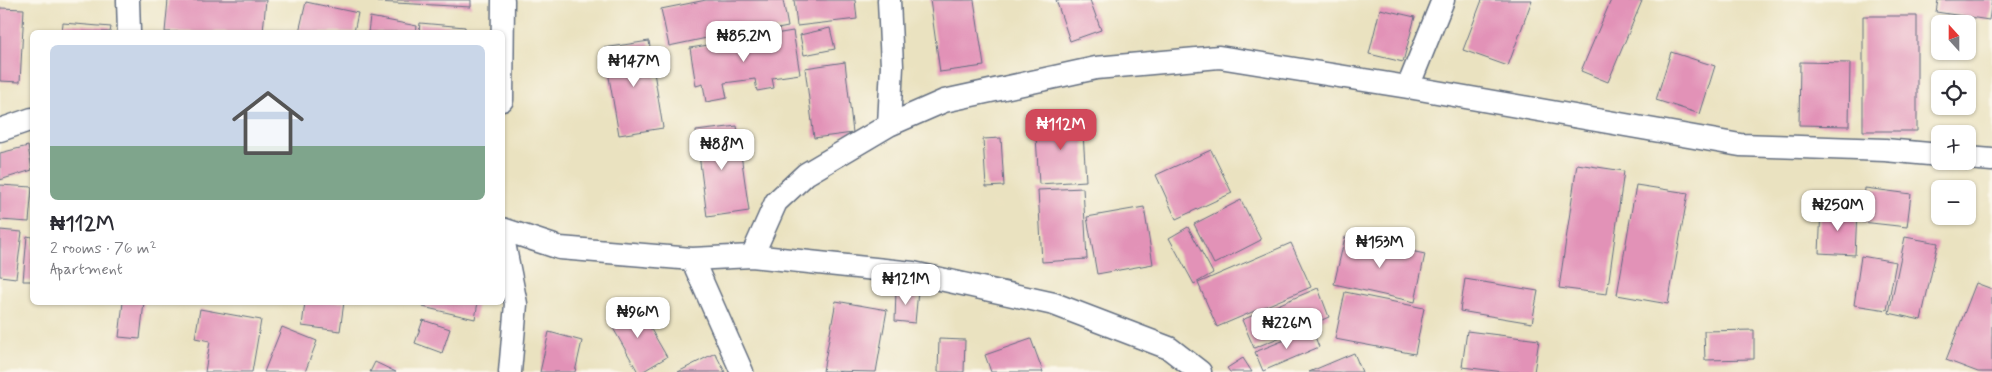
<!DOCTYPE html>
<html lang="en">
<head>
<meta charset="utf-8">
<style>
	:root { --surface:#fff; --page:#f2f2f3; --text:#2b2b33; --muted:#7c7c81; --accent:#d1495b }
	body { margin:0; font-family:Mynerve,sans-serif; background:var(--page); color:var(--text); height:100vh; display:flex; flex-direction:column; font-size:19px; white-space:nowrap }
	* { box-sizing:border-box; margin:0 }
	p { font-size:16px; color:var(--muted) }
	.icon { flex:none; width:28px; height:28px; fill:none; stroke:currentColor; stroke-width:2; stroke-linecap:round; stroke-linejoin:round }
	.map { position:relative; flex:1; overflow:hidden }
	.sheet { position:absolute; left:30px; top:30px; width:475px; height:275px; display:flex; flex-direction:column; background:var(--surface); border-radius:8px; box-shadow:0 1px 4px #0004 }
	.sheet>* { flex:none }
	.needle { width:32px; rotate:339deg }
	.tools { position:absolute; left:1931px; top:15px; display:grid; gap:10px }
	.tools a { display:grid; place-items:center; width:45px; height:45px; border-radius:8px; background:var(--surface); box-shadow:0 1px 4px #0004; font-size:25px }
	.price { position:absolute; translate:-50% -42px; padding:0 11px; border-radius:10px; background:#fff; color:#222; font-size:16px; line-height:32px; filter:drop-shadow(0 1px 2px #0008) }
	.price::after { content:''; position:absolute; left:50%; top:30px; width:15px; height:11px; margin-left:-8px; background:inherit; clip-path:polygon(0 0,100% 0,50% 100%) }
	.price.on { background:var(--accent); color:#fff }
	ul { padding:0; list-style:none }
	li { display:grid; align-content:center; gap:10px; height:265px; padding:0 20px }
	li span { display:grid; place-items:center; height:155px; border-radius:8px; color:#555 }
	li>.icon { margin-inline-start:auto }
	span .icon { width:90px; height:90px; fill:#fffc; stroke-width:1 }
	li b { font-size:21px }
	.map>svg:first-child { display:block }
</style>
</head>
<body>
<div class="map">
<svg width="1992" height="372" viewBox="0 0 1992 372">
	<rect width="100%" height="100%" fill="#fbf7ec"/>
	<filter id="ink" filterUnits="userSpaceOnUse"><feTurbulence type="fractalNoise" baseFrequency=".02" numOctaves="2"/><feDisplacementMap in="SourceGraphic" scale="10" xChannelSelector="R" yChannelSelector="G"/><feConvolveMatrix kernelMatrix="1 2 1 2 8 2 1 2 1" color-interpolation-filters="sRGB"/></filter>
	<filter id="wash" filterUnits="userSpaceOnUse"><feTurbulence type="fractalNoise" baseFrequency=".0096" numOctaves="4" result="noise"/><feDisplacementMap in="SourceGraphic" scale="20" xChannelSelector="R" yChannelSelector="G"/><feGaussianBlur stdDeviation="1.12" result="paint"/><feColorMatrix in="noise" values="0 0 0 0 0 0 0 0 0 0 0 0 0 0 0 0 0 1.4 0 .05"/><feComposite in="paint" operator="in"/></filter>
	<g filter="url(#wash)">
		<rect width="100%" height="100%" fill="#eae2c0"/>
		<g id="blocks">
			<path fill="#e292b7" d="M 168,0 L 266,0 L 263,32 L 165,32 Z
				M 377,0 L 471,0 L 471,7 L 377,2 Z
				M 706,0 L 783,0 L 788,27 L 736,37 L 735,32 L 669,46 L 661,9 Z
				M 794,0 L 855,0 L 857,19 L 797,26 Z
				M 930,0 L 974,0 L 984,66 L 940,72 Z
				M 1056,0 L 1090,0 L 1101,30 L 1070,41 Z
				M 1482,0 L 1532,0 L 1508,66 L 1463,50 Z
				M 1611,0 L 1642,1 L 1608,82 L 1581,71 Z
				M 1938,0 L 1992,0 L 1989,20 L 1936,12 Z
				M 306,2 L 358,13 L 354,32 L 299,32 Z
				M 0,8 L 24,9 L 20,82 L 0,81 Z
				M 1380,9 L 1415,17 L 1403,62 L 1369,54 Z
				M 1863,16 L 1917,16 L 1917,131 L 1863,131 Z
				M 370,17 L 417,26 L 416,32 L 368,32 Z
				M 63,23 L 111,27 L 110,32 L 62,32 Z
				M 420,23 L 465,27 L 465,32 L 419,32 Z
				M 830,28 L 835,49 L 804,55 L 800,35 Z
				M 793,31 L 800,74 L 772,78 L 774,88 L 757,91 L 755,79 L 724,83 L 727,98 L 706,102 L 703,84 L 696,86 L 690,48 Z
				M 649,41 L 663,128 L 619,135 L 604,48 Z
				M 1671,52 L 1715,66 L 1700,114 L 1656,100 Z
				M 845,62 L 853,133 L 814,138 L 805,68 Z
				M 1800,62 L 1850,63 L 1849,126 L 1799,125 Z
				M 1082,117 L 1086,181 L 1039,184 L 1035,121 Z
				M 737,126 L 749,211 L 707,217 L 696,131 Z
				M 1001,138 L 1004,186 L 986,187 L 983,139 Z
				M 28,146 L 32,170 L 0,180 L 0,153 Z
				M 1211,150 L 1232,193 L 1176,219 L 1156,175 Z
				M 1577,164 L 1624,171 L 1607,294 L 1559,288 Z
				M 0,185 L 32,187 L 29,222 L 0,220 Z
				M 1636,185 L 1688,193 L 1668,304 L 1617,295 Z
				M 1083,188 L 1087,259 L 1042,262 L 1038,190 Z
				M 1865,188 L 1911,194 L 1907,227 L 1862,222 Z
				M 1241,200 L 1261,240 L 1214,264 L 1194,224 Z
				M 1144,207 L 1153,264 L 1097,274 L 1087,217 Z
				M 1821,209 L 1857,211 L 1855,255 L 1819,253 Z
				M 1188,227 L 1213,273 L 1194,284 L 1169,238 Z
				M 0,230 L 22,232 L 16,278 L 0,276 Z
				M 27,236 L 32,237 L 32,281 L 23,281 Z
				M 1345,237 L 1425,254 L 1415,302 L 1334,284 Z
				M 1905,237 L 1938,243 L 1921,320 L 1889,313 Z
				M 1291,243 L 1311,287 L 1217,327 L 1198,283 Z
				M 1861,256 L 1896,262 L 1887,310 L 1854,305 Z
				M 1465,279 L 1538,291 L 1532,323 L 1460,311 Z
				M 1976,283 L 1992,289 L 1992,372 L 1978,372 L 1946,360 Z
				M 1318,288 L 1329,317 L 1254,348 L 1242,320 Z
				M 896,290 L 918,291 L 915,323 L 895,321 Z
				M 1345,292 L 1424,308 L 1415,354 L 1335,339 Z
				M 836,301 L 887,310 L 876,372 L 823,371 Z
				M 123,302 L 144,302 L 140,339 L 119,337 Z
				M 305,302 L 344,302 L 340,331 L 302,326 Z
				M 424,302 L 478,302 L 475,319 L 423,307 Z
				M 637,305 L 667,357 L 642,372 L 638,372 L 609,321 Z
				M 200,309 L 261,320 L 252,372 L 205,372 L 210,341 L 195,338 Z
				M 423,320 L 450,329 L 442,353 L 415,343 Z
				M 282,327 L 317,341 L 305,372 L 264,372 Z
				M 1312,329 L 1319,347 L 1263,371 L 1255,352 Z
				M 1754,330 L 1754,359 L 1705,360 L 1704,331 Z
				M 1467,331 L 1539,340 L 1534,372 L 1504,372 L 1462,367 Z
				M 549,332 L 582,341 L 575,372 L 540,372 Z
				M 939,339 L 965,340 L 964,372 L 938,372 Z
				M 1031,339 L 1043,372 L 991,372 L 985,355 Z
				M 715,353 L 725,372 L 678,372 Z
				M 1354,353 L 1362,372 L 1309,372 Z
				M 1243,358 L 1252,372 L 1230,372 L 1227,368 Z
				M 375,362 L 396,372 L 370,372 Z"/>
		</g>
	</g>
	<g filter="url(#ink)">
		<use href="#blocks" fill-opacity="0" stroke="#636e80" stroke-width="1"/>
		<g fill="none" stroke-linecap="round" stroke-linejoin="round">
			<defs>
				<path id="street" d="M 128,0 L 129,32
					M 1408,87 L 1443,0
					M 502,100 L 503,0
					M 889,125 L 892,66 L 889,0
					M 0,130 L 32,119
					M 1968,158 L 1992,160
					M 502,229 L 560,248 L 692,259 L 752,256 L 913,273 L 1054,304 L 1169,348 L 1200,372
					M 502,233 L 516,304 L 510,372
					M 752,256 L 776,202 L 806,174 L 889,125 L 944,101 L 1096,68 L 1219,57 L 1408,87 L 1740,145 L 1885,150 L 1940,155
					M 692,259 L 742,372"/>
			</defs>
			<use href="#street" stroke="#636e80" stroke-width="25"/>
			<use href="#street" stroke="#fff" stroke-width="22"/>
		</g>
	</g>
</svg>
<div class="tools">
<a><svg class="needle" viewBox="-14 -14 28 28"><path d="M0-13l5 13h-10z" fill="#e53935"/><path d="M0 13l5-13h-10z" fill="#7c7c81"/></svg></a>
<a><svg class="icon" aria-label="locate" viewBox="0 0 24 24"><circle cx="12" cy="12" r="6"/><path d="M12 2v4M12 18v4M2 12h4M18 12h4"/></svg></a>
<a>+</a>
<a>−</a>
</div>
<b class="price" style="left:744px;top:63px">₦85.2M</b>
<b class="price" style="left:634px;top:88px">₦147M</b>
<b class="price on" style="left:1061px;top:151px">₦112M</b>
<b class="price" style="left:722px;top:171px">₦88M</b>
<b class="price" style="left:1838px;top:232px">₦250M</b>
<b class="price" style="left:1380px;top:269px">₦153M</b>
<b class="price" style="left:906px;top:306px">₦121M</b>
<b class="price" style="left:638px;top:339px">₦96M</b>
<b class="price" style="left:1287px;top:350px">₦226M</b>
<section class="sheet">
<ul>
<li><span style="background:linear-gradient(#c9d6e8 65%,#7fa58c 0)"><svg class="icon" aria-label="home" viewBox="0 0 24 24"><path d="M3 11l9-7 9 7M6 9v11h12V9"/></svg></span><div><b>₦112M</b><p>2 rooms · 76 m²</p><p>Apartment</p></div></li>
</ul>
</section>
</div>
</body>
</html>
